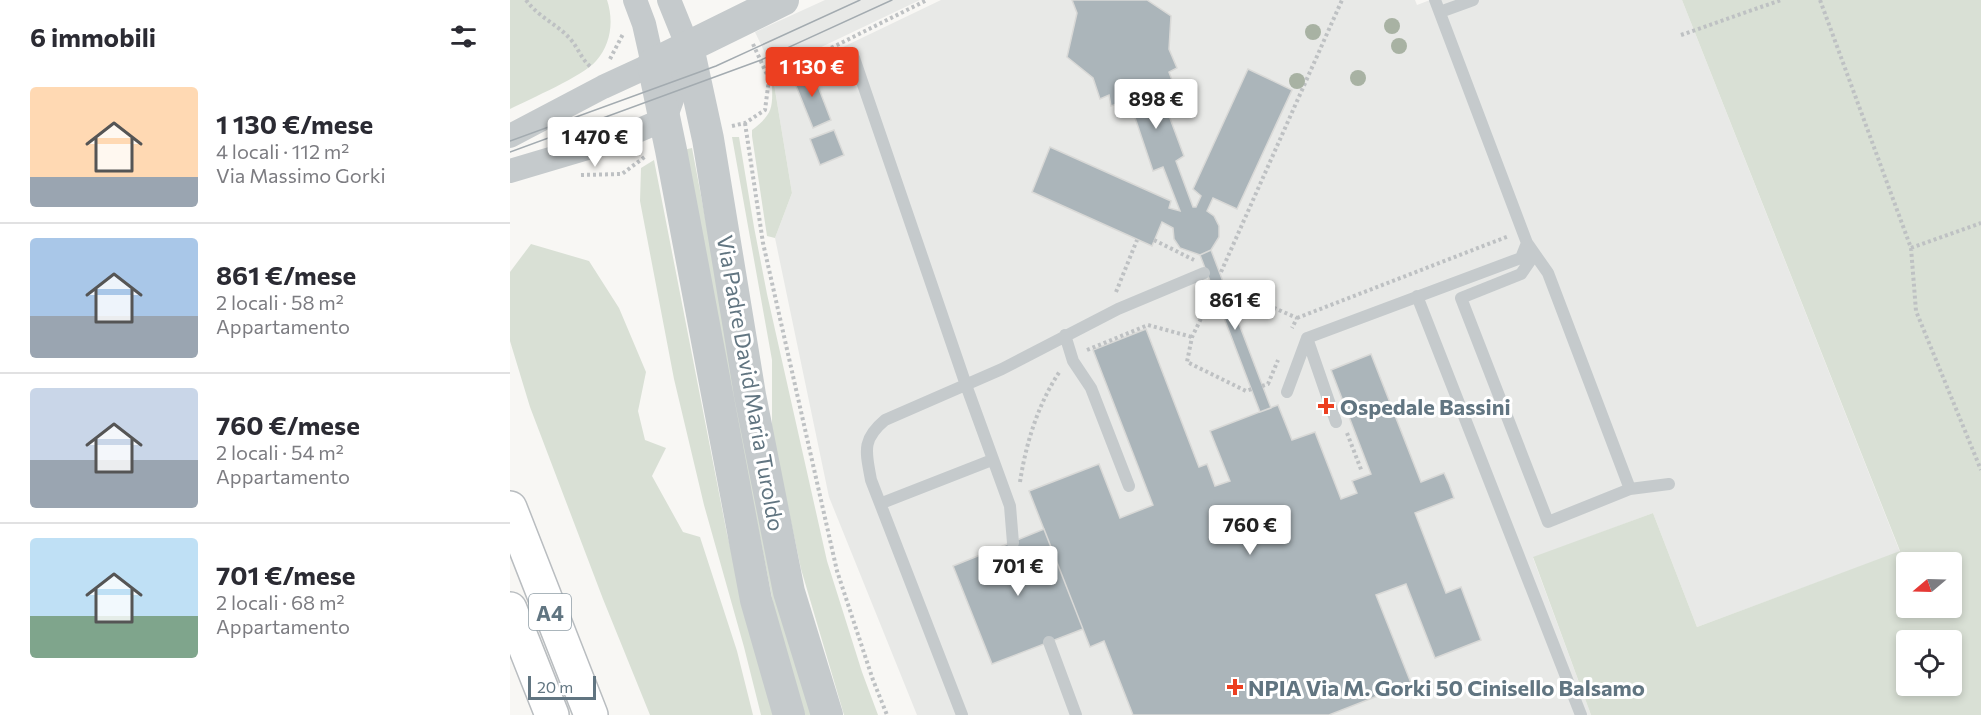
<!DOCTYPE html>
<html lang="it">
<head>
<meta charset="utf-8">
<style>
	:root { --surface:#fff; --page:#f2f2f3; --text:#2b2b33; --muted:#7c7c81; --line:#e1e1e2; --accent:#ec3f20 }
	body { margin:0; font-family:Commissioner,sans-serif; background:var(--page); color:var(--text); height:100vh; display:flex; flex-direction:column; font-size:22px; white-space:nowrap }
	* { box-sizing:border-box; margin:0 }
	p { font-size:20px; color:var(--muted) }
	.icon { flex:none; width:33px; height:33px; fill:none; stroke:currentColor; stroke-width:2; stroke-linecap:round; stroke-linejoin:round }
	.map { position:relative; flex:1; overflow:hidden }
	.side { display:flex; flex-direction:column; background:var(--surface); width:510px }
	.side>* { flex:none }
	.needle { width:39px; rotate:251deg }
	.controls { position:absolute; left:1386px; top:552px; display:grid; gap:12px }
	.controls a { display:grid; place-items:center; width:66px; height:66px; border-radius:6px; background:var(--surface); box-shadow:0 3px 9px #0003; font-size:30px }
	.scale { position:absolute; left:18px; bottom:15px; width:68px; box-sizing:border-box; padding-left:6px; border:3px solid #617581; border-top:0; font-size:16px; line-height:21px; white-space:nowrap; color:#617581; -webkit-text-stroke:4px #fff; paint-order:stroke }
	.price { position:absolute; translate:-50% -51px; padding:0 14px; border-radius:6px; background:#fff; color:#222; font-size:20px; line-height:39px; filter:drop-shadow(0 2px 3px #0008) }
	.price::after { content:''; position:absolute; left:50%; top:36px; width:18px; height:14px; margin-left:-9px; background:inherit; clip-path:polygon(0 0,100% 0,50% 100%) }
	.price.current { background:var(--accent); color:#fff }
	ul { padding:0; list-style:none }
	li { display:flex; align-items:center; gap:18px; height:150px; padding:0 30px }
	li+li { border-top:2px solid var(--line) }
	li span { display:grid; place-items:center; flex:none; width:168px; height:120px; border-radius:6px; color:#555 }
	li>.icon { margin-inline-start:auto }
	span .icon { width:72px; height:72px; fill:#fffc; stroke-width:1 }
	li b { font-size:26px }
	h2 { display:flex; justify-content:space-between; align-items:center; height:72px; padding:0 30px; font-size:26px }
	main { display:flex; flex:1; min-height:0 }
	.map>svg:first-child { display:block }
</style>
</head>
<body>
<main>
<section class="side">
<h2>6 immobili<svg class="icon" aria-label="filters" viewBox="0 0 24 24"><path d="M4 7h16M4 17h16"/><circle cx="9" cy="7" r="2"/><circle cx="15" cy="17" r="2"/></svg></h2>
<ul>
<li><span style="background:linear-gradient(#ffd9b3 75%,#9aa5b1 0)"><svg class="icon" aria-label="home" viewBox="0 0 24 24"><path d="M3 11l9-7 9 7M6 9v11h12V9"/></svg></span><div><b>1 130 €/mese</b><p>4 locali · 112 m²</p><p>Via Massimo Gorki</p></div></li>
<li><span style="background:linear-gradient(#a9c7e8 65%,#9aa5b1 0)"><svg class="icon" aria-label="home" viewBox="0 0 24 24"><path d="M3 11l9-7 9 7M6 9v11h12V9"/></svg></span><div><b>861 €/mese</b><p>2 locali · 58 m²</p><p>Appartamento</p></div></li>
<li><span style="background:linear-gradient(#c9d6e8 60%,#9aa5b1 0)"><svg class="icon" aria-label="home" viewBox="0 0 24 24"><path d="M3 11l9-7 9 7M6 9v11h12V9"/></svg></span><div><b>760 €/mese</b><p>2 locali · 54 m²</p><p>Appartamento</p></div></li>
<li><span style="background:linear-gradient(#bfe0f5 65%,#7fa58c 0)"><svg class="icon" aria-label="home" viewBox="0 0 24 24"><path d="M3 11l9-7 9 7M6 9v11h12V9"/></svg></span><div><b>701 €/mese</b><p>2 locali · 68 m²</p><p>Appartamento</p></div></li>
</ul>
</section>
<div class="map">
<svg width="1471" height="715" viewBox="0 0 1471 715">
	<rect width="100%" height="100%" fill="#f8f7f4"/>
	<path fill="#e8e9e7" d="M 315,0 L 410,0 L 263,70 L 245,32 Z
		M 431,0 L 905,0 L 907,5 L 920,0 L 1172,0 L 1390,552 L 1187,627 L 1143,513 L 1023,558 L 1081,715 L 407,715 L 319,497 L 265,238 L 282,193 L 264,84 L 334,53 L 333,47 Z"/>
	<path fill="#d9e0d5" fill-rule="evenodd" d="M 0,0 L 97,0 C 104,21 101,44 86,61 C 73,76 20,99 0,109 Z
		M 1172,0 L 1471,0 L 1471,715 L 1081,715 L 1023,557 L 1143,513 L 1187,627 L 1390,551 ZM 1396,562 L 1442,562 L 1442,608 L 1396,608 ZM 1396,640 L 1442,640 L 1442,686 L 1396,686 Z
		M 264,84 L 282,193 L 265,238 L 257,236 L 242,136 L 242,130 C 261,115 263,110 262,86 Z
		M 222,137 L 229,137 L 244,227 L 257,294 L 317,561 L 352,672 L 368,715 L 334,715 L 291,569 L 268,460 L 262,427 L 262,360 Z
		M 182,148 L 249,502 L 305,715 L 295,715 L 265,613 L 173,150 Z
		M 144,160 L 217,534 L 241,628 L 267,715 L 251,715 L 234,647 L 194,505 L 164,379 L 130,201 L 131,168 Z
		M 21,244 L 79,261 L 109,308 L 136,372 L 128,411 L 135,440 L 156,448 L 142,476 L 173,532 L 190,537 L 227,651 L 243,715 L 140,715 L 93,599 L 20,407 L 0,341 L 0,272 Z"/>
	<path fill="#abb5ba" stroke="#d9d9d7" stroke-width="1.5" d="M 562,0 L 637,0 L 661,16 L 659,49 L 667,68 L 659,72 L 662,80 L 648,86 L 674,156 L 666,161 L 683,207 L 686,207 L 691,196 L 683,189 L 738,69 L 782,90 L 727,209 L 703,198 L 697,211 L 704,216 L 709,226 L 709,237 L 701,250 L 690,255 L 670,248 L 664,239 L 663,228 L 652,222 L 642,246 L 522,192 L 540,147 L 661,201 L 659,208 L 670,211 L 653,167 L 643,171 L 619,100 L 601,106 L 599,95 L 590,99 L 583,78 L 557,57 L 567,13 Z
		M 301,68 L 321,120 L 303,128 L 282,76 Z
		M 324,130 L 334,155 L 310,165 L 300,139 Z
		M 701,250 L 761,408 L 750,412 L 690,255 Z
		M 636,329 L 689,467 L 697,464 L 705,486 L 720,481 L 700,431 L 768,405 L 782,440 L 805,432 L 831,499 L 847,493 L 842,481 L 861,474 L 821,370 L 861,354 L 911,482 L 934,473 L 939,484 L 944,498 L 905,513 L 936,593 L 951,587 L 971,640 L 925,658 L 896,584 L 866,595 L 901,683 L 819,715 L 623,715 L 594,641 L 580,647 L 519,491 L 589,464 L 610,518 L 643,505 L 583,350 Z
		M 534,529 L 573,629 L 482,664 L 443,566 Z"/>
	<g fill="none" stroke-linecap="round" stroke-linejoin="round">
		<defs>
			<path id="motorway" d="M 0,508 L 81,715
				M 0,609 L 42,715"/>
		</defs>
		<use href="#motorway" stroke="#b9bdc0" stroke-width="36"/>
		<path stroke="#bec1c3" stroke-width="4" stroke-dasharray="3 3" stroke-linecap="butt" d="M 16,0 C 30,19 47,23 62,41 C 69,50 72,60 81,67
			M 1310,0 L 1401,248 L 1406,311 L 1471,470
			M 1171,35 L 1271,0
			M 243,44 L 259,79
			M 100,59 L 113,34
			M 235,123 L 253,243 L 327,571 L 363,680 L 377,715
			M 222,126 L 235,123 L 255,110 L 259,79 L 417,0
			M 71,175 L 112,174 L 136,156
			M 644,240 L 684,260
			M 1401,248 L 1471,223
			M 711,272 L 832,0
			M 714,286 L 787,318 L 782,328
			M 606,292 L 627,240
			M 704,292 L 682,337 L 677,362 L 736,391 L 742,389
			M 787,318 L 999,236
			M 577,350 L 638,325 L 682,337
			M 752,386 L 758,384 L 768,360
			M 837,433 L 852,472
			M 510,482 C 516,443 528,404 550,371"/>
		<path stroke="#c5cacc" stroke-width="12" d="M 930,12 L 963,0
			M 344,58 L 456,385 L 500,506 L 503,543
			M 1017,243 L 1038,273 L 1120,489 L 1038,522 L 951,298 L 1011,274 L 1024,255
			M 907,296 L 1071,715
			M 555,335 L 563,361 L 581,388 L 619,486
			M 797,338 L 826,422
			M 777,392 L 797,338 L 1011,258 L 1017,243 L 925,0
			M 1120,489 L 1159,484
			M 372,503 L 482,460
			M 539,642 L 566,715
			M 452,715 L 361,480 C 356,452 351,440 375,420 L 492,369 L 608,309 L 694,273"/>
		<path stroke="#c5cacc" stroke-width="24" d="M 0,136 L 93,87 L 143,64 L 134,24 L 125,0
			M 0,171 L 111,138 L 155,119 L 169,80 L 178,47 L 159,0"/>
		<path stroke="#c5cacc" stroke-width="32" d="M 273,0 L 143,64 L 161,150 L 246,600 L 279,715
			M 178,47 L 198,139 L 240,395 L 279,592 L 317,715"/>
		<use href="#motorway" stroke="#fff" stroke-width="33"/>
		<path stroke="#a3abb0" stroke-width="1.5" d="M 0,141 L 206,66 L 350,0
			M 0,152 L 251,60 L 382,0"/>
	</g>
	<g fill="#a8b2a3">
		<circle cx="882" cy="26" r="8"/>
		<circle cx="803" cy="32" r="8"/>
		<circle cx="889" cy="46" r="8"/>
		<circle cx="848" cy="78" r="8"/>
		<circle cx="787" cy="81" r="8"/>
	</g>
	<g fill="#ec3f20" stroke="#fff" stroke-width="2">
		<path d="M813 397h6v6h6v6h-6v6h-6v-6h-6v-6h6z"/>
		<path d="M722 678h6v6h6v6h-6v6h-6v-6h-6v-6h6z"/>
	</g>
	<g text-anchor="middle" dominant-baseline="central" stroke-width="6" stroke-linejoin="round" paint-order="stroke">
		<rect fill="#fff" stroke="#909ea7" stroke-width="1.5" x="19" y="594" width="42" height="36" rx="4.5"/>
		<g font-size="21" font-weight="bold" fill="#617581">
			<text x="40" y="612">A4</text>
		</g>
		<g font-size="22" fill="#617581" stroke="#fff">
			<text transform="translate(241 383) rotate(80)">Via Padre David Maria Turoldo</text>
		</g>
		<g font-size="22" font-weight="bold" fill="#617581" stroke="#fff" text-anchor="start">
			<text x="830" y="406">Ospedale Bassini</text>
			<text x="738" y="687">NPIA Via M. Gorki 50 Cinisello Balsamo</text>
		</g>
	</g>
</svg>
<div class="controls">
<a><svg class="needle" viewBox="-14 -14 28 28"><path d="M0-13l5 13h-10z" fill="#e53935"/><path d="M0 13l5-13h-10z" fill="#7c7c81"/></svg></a>
<a><svg class="icon" aria-label="locate" viewBox="0 0 24 24"><circle cx="12" cy="12" r="6"/><path d="M12 2v4M12 18v4M2 12h4M18 12h4"/></svg></a>
</div>
<div class="scale">20 m</div>
<b class="price current" style="left:302px;top:98px">1 130 €</b>
<b class="price" style="left:646px;top:130px">898 €</b>
<b class="price" style="left:85px;top:168px">1 470 €</b>
<b class="price" style="left:725px;top:331px">861 €</b>
<b class="price" style="left:740px;top:556px">760 €</b>
<b class="price" style="left:508px;top:597px">701 €</b>
</div>
</main>
</body>
</html>
